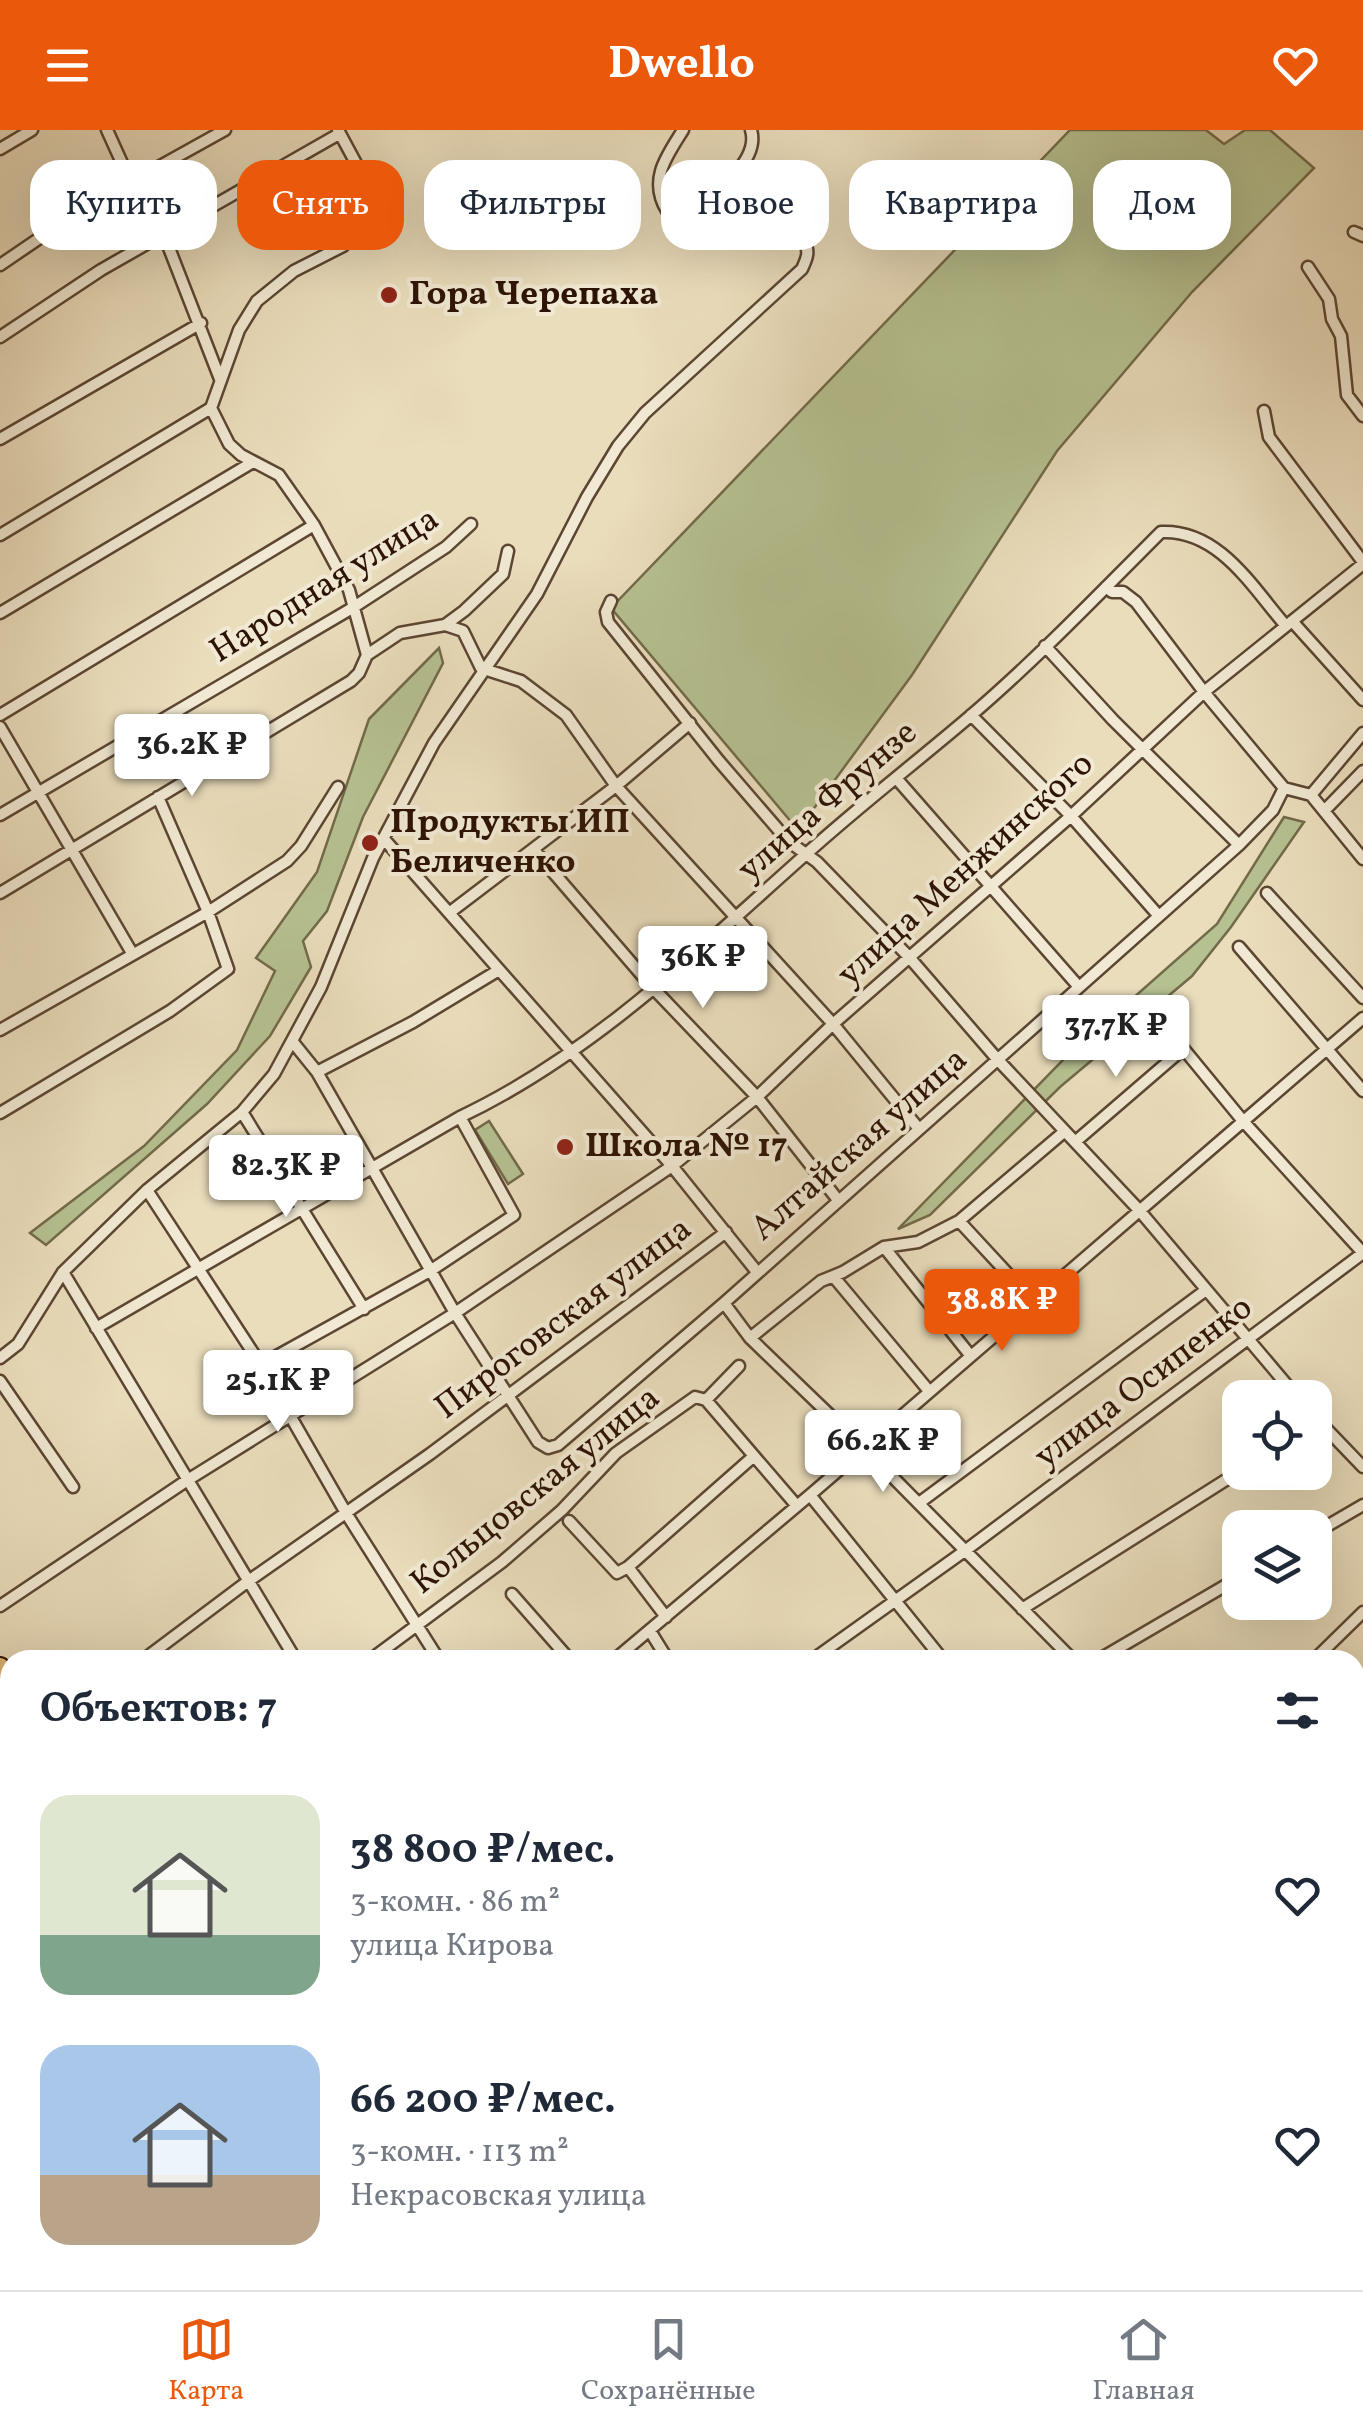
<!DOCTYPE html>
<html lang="ru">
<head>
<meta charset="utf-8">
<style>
	:root { --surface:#fff; --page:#f6f6f7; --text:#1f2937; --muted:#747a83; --line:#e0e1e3; --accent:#ea580c }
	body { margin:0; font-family:Vollkorn,serif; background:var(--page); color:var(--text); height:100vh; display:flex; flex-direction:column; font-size:38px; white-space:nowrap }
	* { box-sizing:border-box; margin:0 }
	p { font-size:32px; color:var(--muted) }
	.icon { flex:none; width:55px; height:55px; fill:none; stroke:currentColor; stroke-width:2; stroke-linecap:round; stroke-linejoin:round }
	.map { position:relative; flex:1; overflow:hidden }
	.details { position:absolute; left:0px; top:1520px; width:1365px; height:640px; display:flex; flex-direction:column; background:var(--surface); border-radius:30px 30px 0 0; box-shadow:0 10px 40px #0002 }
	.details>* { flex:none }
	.banner { position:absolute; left:30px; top:30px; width:1305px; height:90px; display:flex; gap:20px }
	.tools { position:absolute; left:1222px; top:1250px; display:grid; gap:20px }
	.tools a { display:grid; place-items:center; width:110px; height:110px; border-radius:20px; background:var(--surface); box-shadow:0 10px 40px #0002; font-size:50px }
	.price { position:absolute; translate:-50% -85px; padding:0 22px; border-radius:10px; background:#fff; color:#222; font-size:32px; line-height:65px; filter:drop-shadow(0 2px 5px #0008) }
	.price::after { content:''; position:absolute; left:50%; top:60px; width:30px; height:22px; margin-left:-15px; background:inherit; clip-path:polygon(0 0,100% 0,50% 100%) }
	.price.active { background:var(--accent); color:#fff }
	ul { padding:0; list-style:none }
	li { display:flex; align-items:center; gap:30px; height:250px; padding:0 40px }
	li span { display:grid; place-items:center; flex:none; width:280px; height:200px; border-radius:30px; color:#555 }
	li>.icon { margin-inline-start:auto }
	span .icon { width:120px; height:120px; fill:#fffc; stroke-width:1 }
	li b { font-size:42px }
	h2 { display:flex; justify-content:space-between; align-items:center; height:120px; padding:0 40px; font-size:42px }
	.pill { padding:0 35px; border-radius:30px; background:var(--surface); box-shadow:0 10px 40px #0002; font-size:35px; line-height:90px }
	.pill.active { background:var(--accent); color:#fff }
	header { display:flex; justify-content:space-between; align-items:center; height:130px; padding:0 40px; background:var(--accent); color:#fff; font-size:45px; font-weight:700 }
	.menu { display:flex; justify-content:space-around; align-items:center; height:140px; border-top:2px solid var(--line); background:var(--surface); font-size:28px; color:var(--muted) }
	.menu a { display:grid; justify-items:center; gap:5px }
	.menu .active { color:var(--accent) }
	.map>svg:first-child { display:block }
</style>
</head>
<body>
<header><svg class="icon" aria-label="menu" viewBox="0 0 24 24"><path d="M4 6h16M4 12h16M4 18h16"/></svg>Dwello<svg class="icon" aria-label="heart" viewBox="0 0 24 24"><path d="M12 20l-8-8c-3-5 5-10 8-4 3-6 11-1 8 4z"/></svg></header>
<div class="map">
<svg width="1363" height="2160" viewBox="0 0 1363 2160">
	<rect width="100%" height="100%" fill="#eaddbc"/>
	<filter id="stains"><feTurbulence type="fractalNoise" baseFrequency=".002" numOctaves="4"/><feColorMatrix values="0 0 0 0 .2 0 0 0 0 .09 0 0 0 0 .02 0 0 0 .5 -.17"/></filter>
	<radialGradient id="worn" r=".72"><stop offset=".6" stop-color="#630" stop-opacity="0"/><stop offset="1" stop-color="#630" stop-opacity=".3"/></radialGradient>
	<path fill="#b6c191" stroke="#726a4a" stroke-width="2.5" d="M 1070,0 L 1206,0 L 1224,14 L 1245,0 L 1270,0 L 1314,38 L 1192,162 L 1057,321 L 912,545 L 798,700 L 611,478 Z
		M 439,518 L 443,533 L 363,687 L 327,781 L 303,811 L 311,837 L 270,906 L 207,974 L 46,1115 L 30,1103 L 144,1016 L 237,920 L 275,841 L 256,828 L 317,742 L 369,589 Z
		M 1284,687 L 1304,692 L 1231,797 L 1192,846 L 1060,957 L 930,1085 L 898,1099 L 1064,929 L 1217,794 Z
		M 489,991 L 523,1044 L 508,1054 L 475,1000 Z
		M 1115,2150 L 1281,2150 L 1271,2160 L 1125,2160 Z"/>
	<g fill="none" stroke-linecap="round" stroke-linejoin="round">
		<defs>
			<path id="minor" d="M 107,0 L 131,53 L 164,105 L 220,249
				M 0,19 L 32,0
				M 676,93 C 700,73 762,36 751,0
				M 1354,102 L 1363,106
				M 0,135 L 81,80 L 225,0
				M 1308,137 L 1329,169 L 1332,189 L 1341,206 L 1347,265 L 1363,286
				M 0,207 L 101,140 L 339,4
				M 1264,281 L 1269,307 L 1363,432
				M 0,309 L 201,193
				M 0,405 L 211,278 L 239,200 L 257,171 L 294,141 L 343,116 L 373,88 L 375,79 L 372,63 L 338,0
				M 1106,457 L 1112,462 L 1123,462 L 1136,472 L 1204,562 L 1284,658 L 1311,665 L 1363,729
				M 611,471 L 606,482 L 608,492 L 719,631 L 788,711 L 817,732 L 909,827 L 998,930 L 1139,1080 L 1298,1268
				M 0,483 L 253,332
				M 1292,491 L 1363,570
				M 445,495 L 463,501 L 481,538 L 521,551 L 566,585 L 616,656 L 833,894 L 919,999
				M 1045,516 L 1113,590 L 1239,715
				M 367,525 L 400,503 L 445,495 L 464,481 L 503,444 L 508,421
				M 0,585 L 314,395
				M 971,585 L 1071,686 L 1158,785
				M 0,597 L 132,823
				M 896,648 L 1079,857
				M 1311,665 L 1363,603
				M 1324,681 L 1363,641
				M 0,685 L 354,477 L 446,417 L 471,394
				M 384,709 L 672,1036 L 757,1142
				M 534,720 L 653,858 L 757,967 L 838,1070
				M 0,763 L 351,551 L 359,543 L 367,525 L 349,460 L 314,395 L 279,345 L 241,325 L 229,314 L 211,278
				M 1267,763 L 1363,868
				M 449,783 L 616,656 L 690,593
				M 1239,817 L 1363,961
				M 1155,884 L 1243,991 L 1363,1123
				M 0,900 L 208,782 L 287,731 L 301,716 L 338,657
				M 292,911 L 317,942 L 455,1183 L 538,1312 L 548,1318 L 558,1315 L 724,1173 L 1239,715 L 1273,680 L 1284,658
				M 317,942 L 413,892 L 499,840
				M 242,982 L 364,1179
				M 0,983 L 170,881 L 228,839 L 208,782 L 158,667
				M 1075,1012 L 1183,919
				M 147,1060 L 261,1235 L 346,1383 L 439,1530
				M 959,1091 L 1033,1171
				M 884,1117 L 970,1225
				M 63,1142 L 296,1530
				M 833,1146 L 929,1261
				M 724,1173 L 750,1208 L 863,1317 L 1073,1530
				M 96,1198 L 460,987 C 591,925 698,820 805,725 C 858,677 914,634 968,588 C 1036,530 1098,465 1161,402 C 1219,399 1252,457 1286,496
				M 750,1208 L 821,1151 L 843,1142 L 884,1117 L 918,1112 L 959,1091 L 1065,1001
				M 0,1228 L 18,1214 L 63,1142 L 147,1060 L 242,982 L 274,944 L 321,857 L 373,728 L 434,613 L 537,464 L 587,367 L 618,316 L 645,283 L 802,139 C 807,128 810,122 804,110 C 789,81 748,105 725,108 C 689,112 650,80 661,41 C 665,27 675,13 683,0
				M 0,1251 L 73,1357
				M 221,1257 L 430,1141 L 514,1085 L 460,987
				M 706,1270 L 797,1376
				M 1315,1287 L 1363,1337
				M 810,1365 L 943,1530
				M 919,1373 L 1206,1160
				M 569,1391 L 617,1443 L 628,1437 L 666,1487
				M 1315,1403 L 1363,1375
				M 628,1437 L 754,1326
				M 512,1464 L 570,1530
				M 0,1476 L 186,1351 L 455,1183 L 672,1036 L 757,967 L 833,894 L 1071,686 L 1204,562 L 1363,434
				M 1022,1479 L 1240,1341
				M 650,1501 L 668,1530
				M 143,1530 L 247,1452 L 430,1324 L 726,1102
				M 370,1530 L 502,1432 L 562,1380 L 616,1323 L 695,1267 L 706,1270 L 739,1236
				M 614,1530 L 810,1365 L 1363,888
				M 812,1530 L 966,1420 L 1363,1123
				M 1098,1530 L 1240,1447
				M 1314,1530 L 1363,1482
				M 1355,1648 L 1363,1640
				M 0,1749 L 10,1759
				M 1355,1785 L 1363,1776
				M 0,1844 L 10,1851
				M 700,2150 L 708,2160
				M 877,2150 L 887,2160
				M 993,2150 L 1002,2160
				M 1303,2150 L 1313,2160
				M 831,2160 L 842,2150
				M 1284,2160 L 1294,2150"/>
			<path id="tertiary" d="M 1101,2150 L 1111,2160
				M 945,2160 L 955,2150"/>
			<path id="primary" d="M 0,1537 L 10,1549
				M 499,2150 L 518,2160"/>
		</defs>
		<use href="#minor" stroke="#5c4632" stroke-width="15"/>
		<use href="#tertiary" stroke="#5c4632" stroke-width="18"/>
		<use href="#primary" stroke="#2d1304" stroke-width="22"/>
		<use href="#minor" stroke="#f1e9d3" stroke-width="10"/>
		<use href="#tertiary" stroke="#f1e9d3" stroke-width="12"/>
		<use href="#primary" stroke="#e5be7e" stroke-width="18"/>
		<defs>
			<path id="rail" d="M 0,2054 L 10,2058
				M 0,2081 L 10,2086
				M 153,2150 L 175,2160
				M 191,2150 L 213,2160
				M 218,2150 L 239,2160
				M 260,2150 L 281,2160
				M 283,2150 L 305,2160
				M 0,2154 L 10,2160"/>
		</defs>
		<use href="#rail" stroke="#2d1304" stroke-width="6"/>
		<use href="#rail" stroke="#f1e9d3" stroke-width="2.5" stroke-dasharray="8" stroke-linecap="butt"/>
	</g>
	<g fill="#8f2418" stroke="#f1e9d3" stroke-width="4">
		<circle cx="389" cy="165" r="10"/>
		<circle cx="370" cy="713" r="10"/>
		<circle cx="565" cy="1017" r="10"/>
	</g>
	<g text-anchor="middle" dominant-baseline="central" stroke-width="8" stroke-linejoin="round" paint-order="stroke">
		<g font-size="35" font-weight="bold" fill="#2d1304" stroke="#f1e9d3" text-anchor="start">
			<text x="409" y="165">Гора Черепаха</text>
			<text x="390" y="693">Продукты ИП<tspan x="390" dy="40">Беличенко</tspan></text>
			<text x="585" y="1017">Школа № 17</text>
		</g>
		<g font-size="35" fill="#2d1304" stroke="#f1e9d3">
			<text transform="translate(325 456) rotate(-32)">Народная улица</text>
			<text transform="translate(828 672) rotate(-41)">улица Фрунзе</text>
			<text transform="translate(966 740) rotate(-42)">улица Менжинского</text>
			<text transform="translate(860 1015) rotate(-41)">Алтайская улица</text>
			<text transform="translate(564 1189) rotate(-37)">Пироговская улица</text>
			<text transform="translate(1144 1253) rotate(-37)">улица Осипенко</text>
			<text transform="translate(536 1361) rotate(-39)">Кольцовская улица</text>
		</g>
	</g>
	<rect width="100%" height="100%" filter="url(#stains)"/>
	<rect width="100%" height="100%" fill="url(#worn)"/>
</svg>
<div class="tools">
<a><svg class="icon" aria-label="locate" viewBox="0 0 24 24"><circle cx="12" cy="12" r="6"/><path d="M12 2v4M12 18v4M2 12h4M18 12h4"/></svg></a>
<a><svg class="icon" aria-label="layers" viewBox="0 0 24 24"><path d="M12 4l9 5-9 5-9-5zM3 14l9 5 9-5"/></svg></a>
</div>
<b class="price" style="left:192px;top:669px">36.2K ₽</b>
<b class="price" style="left:703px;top:881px">36K ₽</b>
<b class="price" style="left:1116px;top:950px">37.7K ₽</b>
<b class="price" style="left:286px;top:1090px">82.3K ₽</b>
<b class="price active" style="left:1002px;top:1224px">38.8K ₽</b>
<b class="price" style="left:278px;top:1305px">25.1K ₽</b>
<b class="price" style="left:883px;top:1365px">66.2K ₽</b>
<div class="banner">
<a class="pill">Купить</a>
<a class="pill active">Снять</a>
<a class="pill">Фильтры</a>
<a class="pill">Новое</a>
<a class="pill">Квартира</a>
<a class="pill">Дом</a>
</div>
<section class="details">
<h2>Объектов: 7<svg class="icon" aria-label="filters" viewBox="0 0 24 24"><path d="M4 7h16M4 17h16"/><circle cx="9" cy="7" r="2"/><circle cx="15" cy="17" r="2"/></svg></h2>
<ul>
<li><span style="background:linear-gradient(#dfe7d0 70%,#7fa58c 0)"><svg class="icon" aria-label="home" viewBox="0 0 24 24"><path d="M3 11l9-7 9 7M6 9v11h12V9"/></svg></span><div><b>38 800 ₽/мес.</b><p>3-комн. · 86 m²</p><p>улица Кирова</p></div><svg class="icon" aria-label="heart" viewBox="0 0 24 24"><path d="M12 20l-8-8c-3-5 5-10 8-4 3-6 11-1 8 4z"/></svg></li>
<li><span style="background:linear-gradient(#a9c7e8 65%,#b9a48a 0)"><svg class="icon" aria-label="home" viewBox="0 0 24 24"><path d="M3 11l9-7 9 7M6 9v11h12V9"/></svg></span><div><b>66 200 ₽/мес.</b><p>3-комн. · 113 m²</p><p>Некрасовская улица</p></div><svg class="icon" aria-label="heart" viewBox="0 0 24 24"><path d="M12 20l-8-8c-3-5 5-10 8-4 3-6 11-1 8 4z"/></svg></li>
</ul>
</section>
</div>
<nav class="menu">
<a class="active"><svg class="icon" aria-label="map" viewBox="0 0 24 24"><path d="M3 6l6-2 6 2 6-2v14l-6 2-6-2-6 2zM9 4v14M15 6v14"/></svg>Карта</a>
<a><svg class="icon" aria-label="saved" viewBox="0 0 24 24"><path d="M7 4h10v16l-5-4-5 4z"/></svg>Сохранённые</a>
<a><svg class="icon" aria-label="home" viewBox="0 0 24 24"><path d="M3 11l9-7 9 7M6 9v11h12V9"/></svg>Главная</a>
</nav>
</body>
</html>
